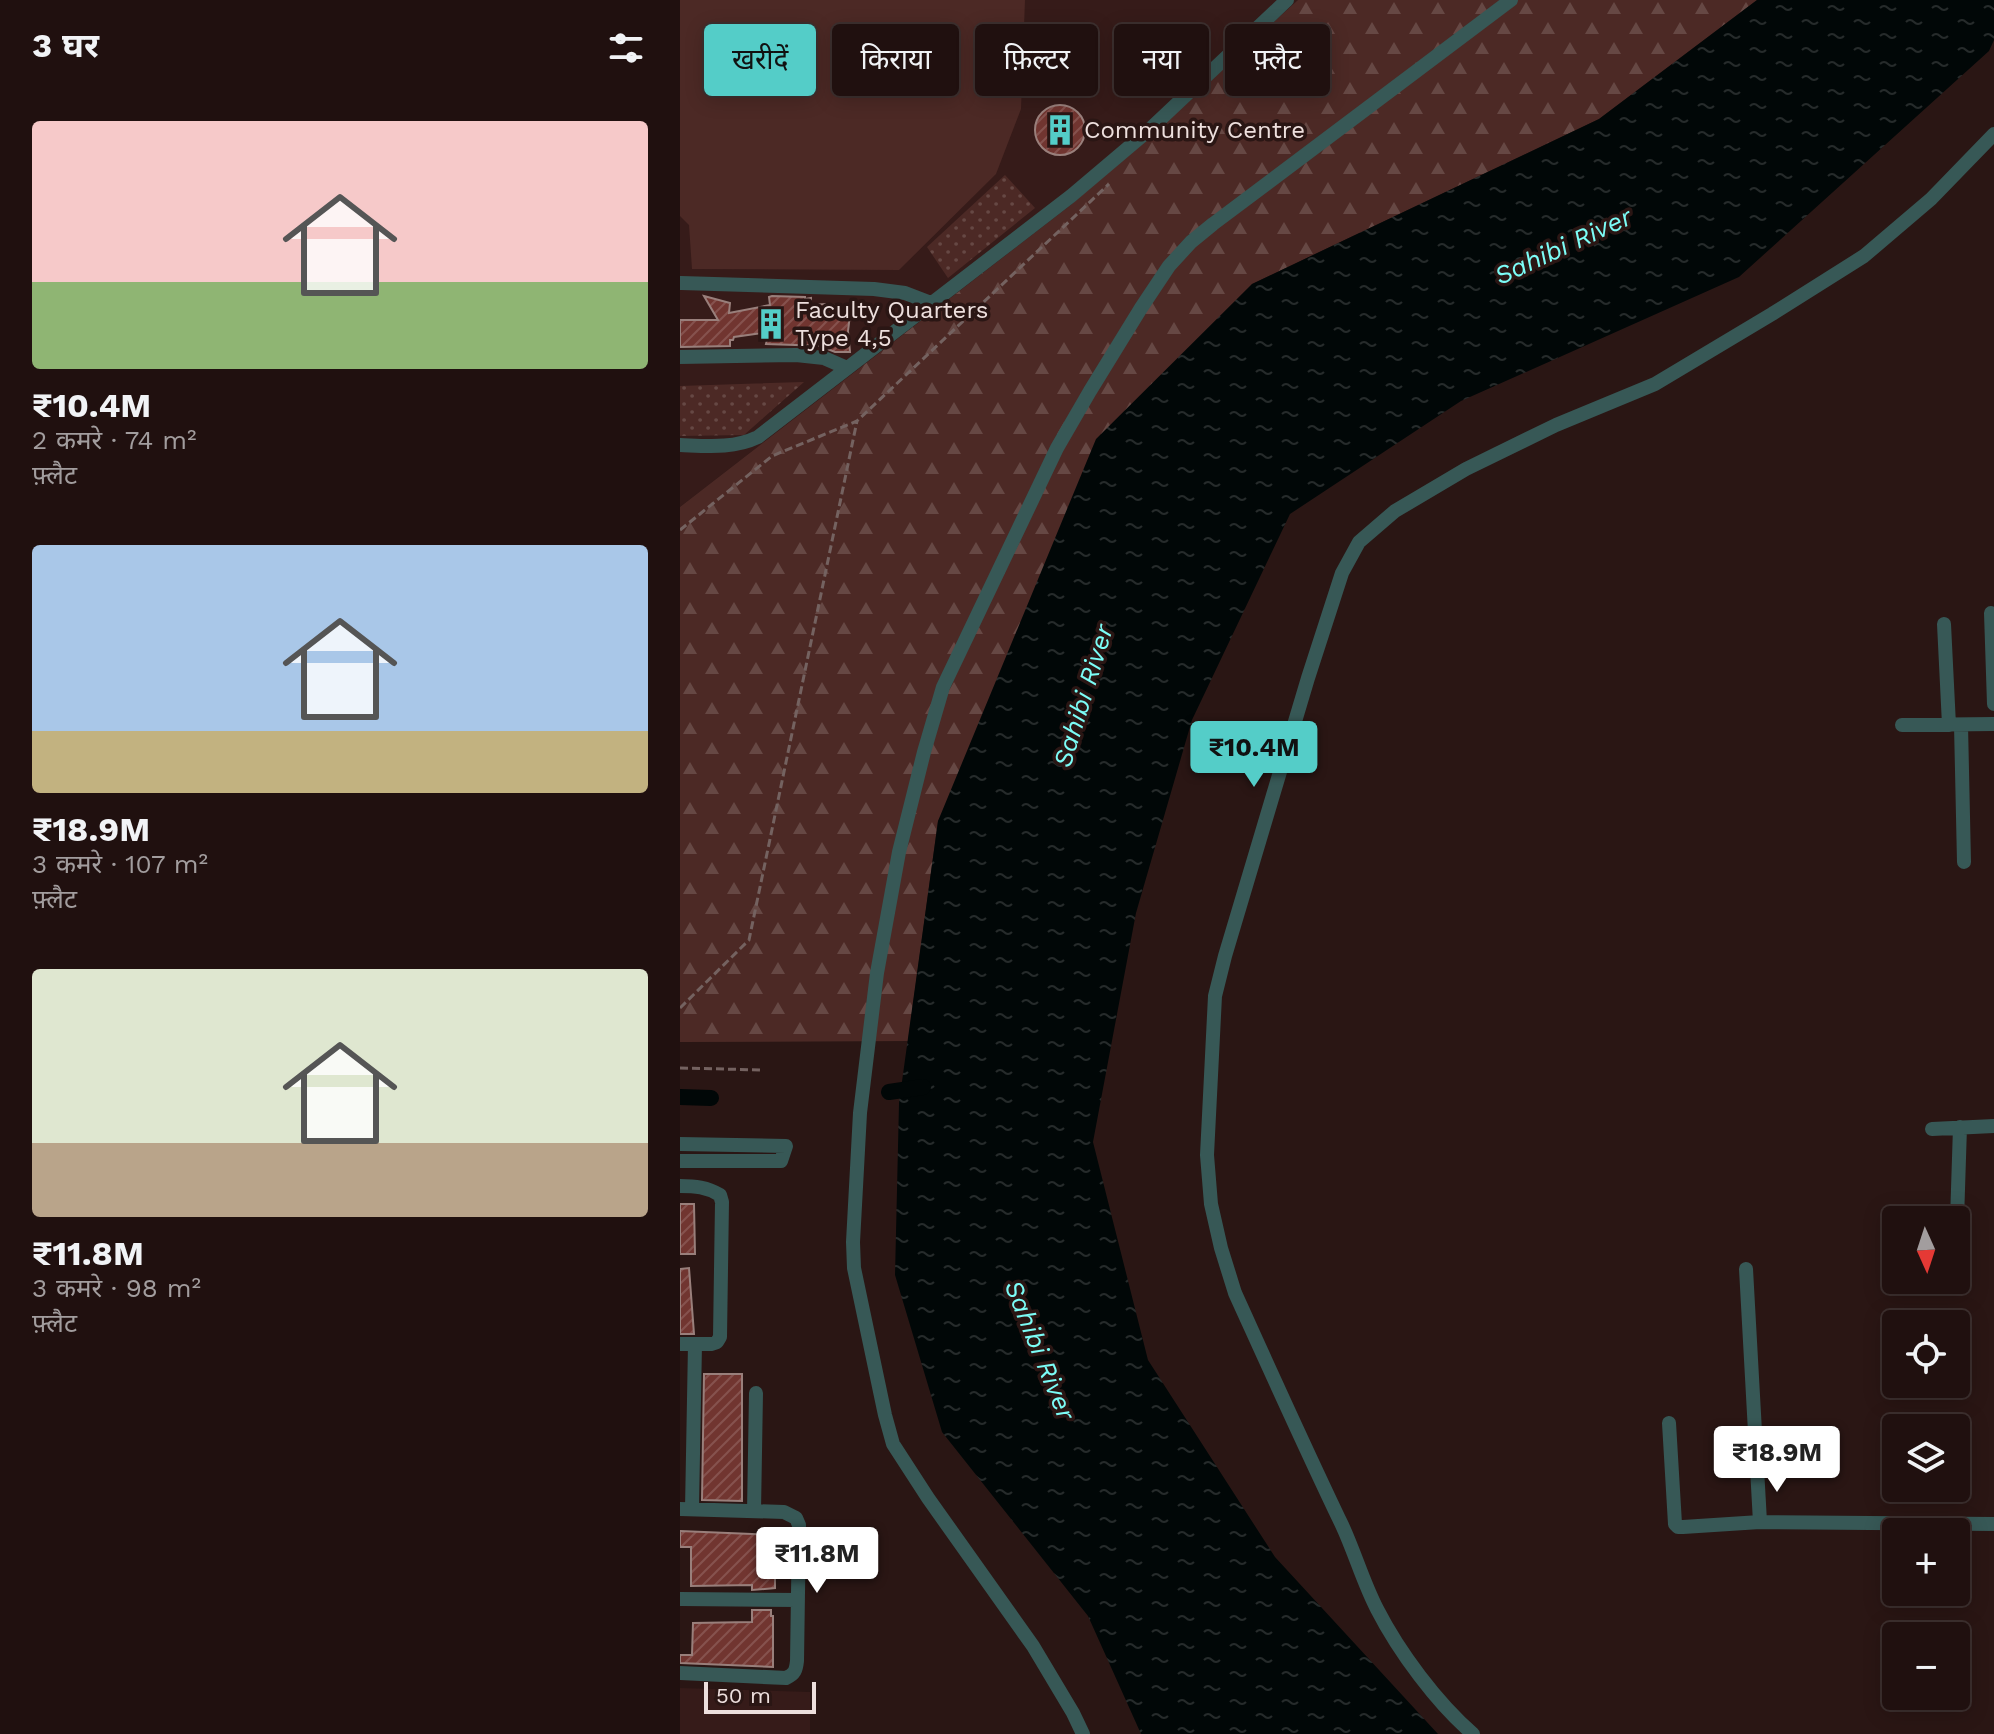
<!DOCTYPE html>
<html lang="hi">
<head>
<meta charset="utf-8">
<style>
	:root { --surface:#20100f; --page:#281918; --text:#f1f3f6; --muted:#a29d9e; --line:#3d302f; --accent:#54cdc8 }
	body { margin:0; font-family:"Work Sans","Noto Sans Devanagari",sans-serif; background:var(--page); color:var(--text); height:100vh; display:flex; flex-direction:column; font-size:30px; white-space:nowrap }
	* { box-sizing:border-box; margin:0 }
	p { font-size:26px; color:var(--muted) }
	.icon { flex:none; width:44px; height:44px; fill:none; stroke:currentColor; stroke-width:2; stroke-linecap:round; stroke-linejoin:round }
	.map { position:relative; flex:1; overflow:hidden }
	.panel { display:flex; flex-direction:column; background:var(--surface); width:680px }
	.panel>* { flex:none }
	.hud { position:absolute; left:24px; top:24px; width:760px; height:72px; display:flex; gap:16px }
	.needle { width:52px; rotate:177deg }
	.buttons { position:absolute; left:1202px; top:1206px; display:grid; gap:16px }
	.buttons a { display:grid; place-items:center; width:88px; height:88px; border-radius:8px; background:var(--surface); box-shadow:0 4px 20px #0003,0 0 0 2px var(--line); font-size:40px }
	.scale { position:absolute; left:24px; bottom:20px; width:112px; box-sizing:border-box; padding-left:8px; border:4px solid #eddfdd; border-top:0; font-size:22px; line-height:28px; white-space:nowrap; color:#eddfdd; -webkit-text-stroke:6px #2a1614; paint-order:stroke }
	.price { position:absolute; translate:-50% -68px; padding:0 18px; border-radius:8px; background:#fff; color:#222; font-size:26px; line-height:52px; filter:drop-shadow(0 2px 4px #0008) }
	.price::after { content:''; position:absolute; left:50%; top:48px; width:24px; height:18px; margin-left:-12px; background:inherit; clip-path:polygon(0 0,100% 0,50% 100%) }
	.price.on { background:var(--accent); color:#111 }
	ul { padding:0; list-style:none }
	li { display:grid; align-content:center; gap:16px; height:424px; padding:0 32px }
	li span { display:grid; place-items:center; height:248px; border-radius:8px; color:#555 }
	li>.icon { margin-inline-start:auto }
	span .icon { width:144px; height:144px; fill:#fffc; stroke-width:1 }
	li b { font-size:34px }
	h2 { display:flex; justify-content:space-between; align-items:center; height:96px; padding:0 32px; font-size:34px }
	.chip { padding:0 28px; border-radius:8px; background:var(--surface); box-shadow:0 4px 20px #0003,0 0 0 2px var(--line); font-size:28px; line-height:72px }
	.chip.on { background:var(--accent); color:#111 }
	main { display:flex; flex:1; min-height:0 }
	.map>svg:first-child { display:block }
</style>
</head>
<body>
<main>
<section class="panel">
<h2>3 घर<svg class="icon" aria-label="filters" viewBox="0 0 24 24"><path d="M4 7h16M4 17h16"/><circle cx="9" cy="7" r="2"/><circle cx="15" cy="17" r="2"/></svg></h2>
<ul>
<li><span style="background:linear-gradient(#f6c9c9 65%,#8fb573 0)"><svg class="icon" aria-label="home" viewBox="0 0 24 24"><path d="M3 11l9-7 9 7M6 9v11h12V9"/></svg></span><div><b>₹10.4M</b><p>2 कमरे · 74 m²</p><p>फ़्लैट</p></div></li>
<li><span style="background:linear-gradient(#a9c7e8 75%,#c2b280 0)"><svg class="icon" aria-label="home" viewBox="0 0 24 24"><path d="M3 11l9-7 9 7M6 9v11h12V9"/></svg></span><div><b>₹18.9M</b><p>3 कमरे · 107 m²</p><p>फ़्लैट</p></div></li>
<li><span style="background:linear-gradient(#dfe7d0 70%,#b9a48a 0)"><svg class="icon" aria-label="home" viewBox="0 0 24 24"><path d="M3 11l9-7 9 7M6 9v11h12V9"/></svg></span><div><b>₹11.8M</b><p>3 कमरे · 98 m²</p><p>फ़्लैट</p></div></li>
</ul>
</section>
<div class="map">
<svg width="1314" height="1734" viewBox="0 0 1314 1734">
	<defs>
		<pattern id="grass-dots" width="8" height="8" patternUnits="userSpaceOnUse" patternTransform="scale(2)"><rect width="8" height="8" fill="#4c2925"/><path d="M2 2h.1M6 6h.1" fill="none" stroke="#664844" stroke-width="1.8" stroke-linecap="round"/></pattern>
		<pattern id="forest-firs" width="22" height="20" patternUnits="userSpaceOnUse" patternTransform="scale(2)"><rect width="22" height="20" fill="#4c2925"/><path d="M5 1l3.5 6h-7zM16 11l3.5 6h-7z" fill="#664844"/></pattern>
		<pattern id="water-ripples" width="26" height="14" patternUnits="userSpaceOnUse" patternTransform="scale(2)"><rect width="26" height="14" fill="#010707"/><path d="M2 4q2-2 4 0t4 0M15 11q2-2 4 0t4 0" fill="none" stroke="#262b2b"/></pattern>
		<pattern id="building-hatch" width="6" height="6" patternUnits="userSpaceOnUse" patternTransform="scale(2)"><rect width="6" height="6" fill="#713530"/><path d="M-1 1l2-2M0 6l6-6M5 7l2-2" fill="none" stroke="#86524e"/></pattern>
	</defs>
	<rect width="100%" height="100%" fill="#2a1614"/>
	<path fill="#361b19" d="M 0,0 L 618,0 L 392,204 L 0,507 Z
		M 0,1688 L 130,1692 L 130,1734 L 0,1734 Z"/>
	<path fill="url(#grass-dots)" d="M 325,175 L 355,208 L 268,278 L 247,247 Z
		M 124,382 L 64,435 L 0,436 L 0,386 Z"/>
	<path fill="url(#forest-firs)" d="M 618,0 L 1077,0 L 919,119 L 572,284 L 258,821 L 228,1041 L 0,1042 L 0,507 L 392,204 Z"/>
	<path fill="#4c2925" d="M 0,0 L 345,0 L 341,109 L 316,174 L 219,270 L 12,269 L 9,225 L 0,216 Z"/>
	<path fill="url(#water-ripples)" d="M 1077,0 L 1314,0 L 1314,40 L 1309,51 L 1059,277 L 781,401 L 610,514 L 512,720 L 456,913 L 413,1142 L 468,1360 L 595,1557 L 758,1734 L 461,1734 L 408,1616 L 262,1432 L 215,1275 L 219,1103 L 258,821 L 416,439 L 572,284 L 919,119 Z"/>
	<g fill="none" stroke-linecap="round" stroke-linejoin="round">
		<path stroke="#010707" stroke-width="16" d="M 209,1092 L 243,1087
			M 0,1097 L 31,1098"/>
	</g>
	<path fill="url(#building-hatch)" stroke="#997f7b" stroke-width="2" d="M355 130a25 25 0 1 1 50 0a25 25 0 1 1-50 0Z
		M 24,296 L 50,303 L 49,313 L 90,305 L 89,297 L 92,296 L 125,297 L 125,299 L 131,298 L 131,305 L 146,304 L 171,307 L 168,331 L 170,352 L 155,352 L 145,348 L 146,346 L 86,344 L 89,332 L 54,337 L 53,340 L 50,340 L 50,346 L 0,347 L 0,320 L 38,320 Z
		M 0,1204 L 14,1204 L 15,1254 L 0,1254 Z
		M 9,1268 L 14,1334 L 0,1334 L 0,1269 Z
		M 24,1374 L 62,1374 L 62,1501 L 22,1500 Z
		M 0,1531 L 95,1535 L 95,1588 L 72,1590 L 72,1585 L 11,1586 L 11,1547 L 0,1547 Z
		M 72,1610 L 91,1610 L 91,1616 L 93,1616 L 93,1667 L 0,1663 L 0,1655 L 12,1655 L 13,1623 L 72,1622 Z"/>
	<g fill="none" stroke-linecap="round" stroke-linejoin="round">
		<path stroke="#746260" stroke-width="3" stroke-dasharray="8 4" stroke-linecap="butt" d="M 0,530 L 92,456 L 177,421 L 429,184
			M 0,1008 L 69,940 L 177,421
			M 0,1068 L 83,1070"/>
		<path stroke="#375856" stroke-width="14" d="M 1,283 L 194,289 L 225,293 L 251,303
			M 0,357 L 116,355 L 144,358 L 167,368
			M 0,445 C 27,446 53,449 78,437 L 391,196 L 469,130 L 607,0
			M 1311,613 L 1314,704
			M 1264,624 L 1269,725
			M 1222,725 L 1314,724
			M 1281,725 L 1284,862
			M 1252,1129 L 1314,1126
			M 0,1144 L 106,1146 L 101,1161 L 0,1161
			M 0,1186 C 15,1186 27,1187 40,1195 L 42,1202 L 40,1337 L 37,1342 L 31,1344 L 15,1344
			M 1276,1251 L 1280,1127
			M 1066,1269 L 1080,1522 L 1314,1524
			M 0,1344 L 15,1344 L 12,1509
			M 989,1423 L 995,1524 L 998,1527 L 1003,1527 L 1080,1522
			M 0,1509 L 104,1512 L 116,1518 L 119,1525 L 117,1661 C 116,1670 115,1674 106,1678 L 0,1673
			M 74,1511 L 76,1393
			M 0,1599 L 118,1600
			M 403,1734 L 393,1713 L 353,1646 L 248,1498 L 213,1444 L 205,1415 L 174,1268 L 173,1242 L 180,1113 L 197,973 L 219,852 L 244,752 L 263,687 L 377,448 L 410,391 L 461,308 L 489,266 L 511,242 L 533,224 L 831,0
			M 793,1734 C 757,1703 719,1652 697,1609 C 683,1582 675,1553 662,1525 C 625,1448 590,1370 555,1293 L 541,1248 L 531,1204 L 527,1155 L 535,996 L 545,956 L 628,678 L 662,573 L 679,542 L 715,511 L 786,469 L 876,425 L 975,384 L 1092,314 L 1184,256 L 1251,199 L 1314,134"/>
	</g>
	<defs>
		<symbol id="building-bare" viewBox="-9 -9 18 18"><path d="M-4-6H4V6H1V3H-1V6H-4ZM-2.5-4.3h1.7v1.8h-1.7ZM.8-4.3h1.7v1.8H.8ZM-2.5-1h1.7V.8h-1.7ZM.8-1h1.7V.8H.8Z" fill="#54cdc8" stroke="#2a1614" stroke-width="2.5" paint-order="stroke"/></symbol>
	</defs>
	<g fill-rule="evenodd">
		<use href="#building-bare" x="358" y="108" width="44" height="44"/>
		<use href="#building-bare" x="69" y="302" width="44" height="44"/>
	</g>
	<g text-anchor="middle" dominant-baseline="central" stroke-width="7" stroke-linejoin="round" paint-order="stroke">
		<g font-size="24" fill="#eddfdd" stroke="#2a1614" text-anchor="start">
			<text x="404" y="130">Community Centre</text>
			<text x="115" y="310">Faculty Quarters<tspan x="115" dy="28">Type 4,5</tspan></text>
		</g>
		<g font-size="26" font-style="italic" fill="#7cfdf7" stroke="#2a1614">
			<text transform="translate(883 246) rotate(-25)">Sahibi River</text>
			<text transform="translate(403 696) rotate(-73)">Sahibi River</text>
			<text transform="translate(360 1350) rotate(68)">Sahibi River</text>
		</g>
	</g>
</svg>
<div class="buttons">
<a><svg class="needle" viewBox="-14 -14 28 28"><path d="M0-13l5 13h-10z" fill="#e53935"/><path d="M0 13l5-13h-10z" fill="#a29d9e"/></svg></a>
<a><svg class="icon" aria-label="locate" viewBox="0 0 24 24"><circle cx="12" cy="12" r="6"/><path d="M12 2v4M12 18v4M2 12h4M18 12h4"/></svg></a>
<a><svg class="icon" aria-label="layers" viewBox="0 0 24 24"><path d="M12 4l9 5-9 5-9-5zM3 14l9 5 9-5"/></svg></a>
<a>+</a>
<a>−</a>
</div>
<div class="scale">50 m</div>
<b class="price on" style="left:574px;top:789px">₹10.4M</b>
<b class="price" style="left:1097px;top:1494px">₹18.9M</b>
<b class="price" style="left:137px;top:1595px">₹11.8M</b>
<div class="hud">
<a class="chip on">खरीदें</a>
<a class="chip">किराया</a>
<a class="chip">फ़िल्टर</a>
<a class="chip">नया</a>
<a class="chip">फ़्लैट</a>
</div>
</div>
</main>
</body>
</html>
